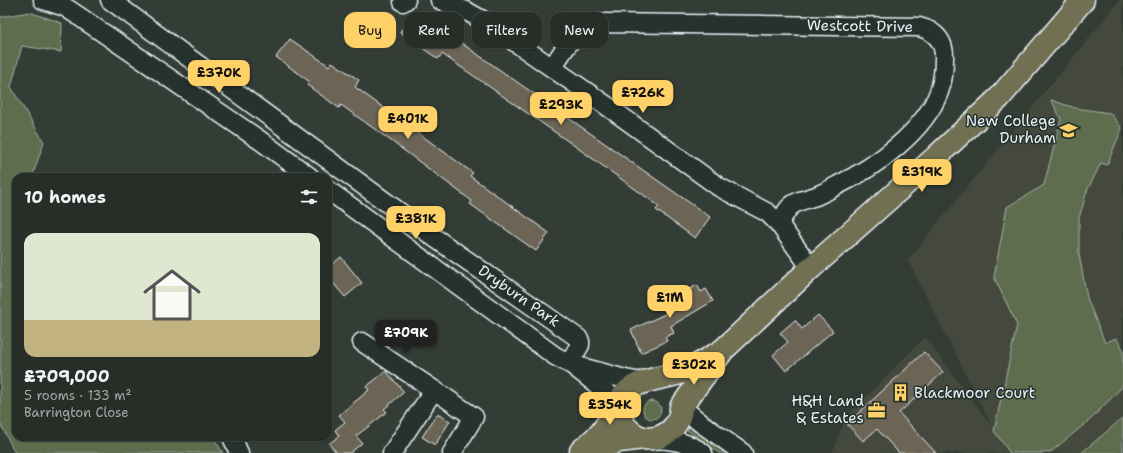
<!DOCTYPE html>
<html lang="en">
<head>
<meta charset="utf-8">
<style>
	:root { --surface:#272e28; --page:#333a34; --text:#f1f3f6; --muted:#a4a8a8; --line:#434a45; --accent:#ffd166 }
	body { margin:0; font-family:"Shantell Sans",sans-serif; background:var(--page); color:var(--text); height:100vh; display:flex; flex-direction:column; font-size:15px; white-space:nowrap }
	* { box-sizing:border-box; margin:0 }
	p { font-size:13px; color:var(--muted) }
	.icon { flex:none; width:22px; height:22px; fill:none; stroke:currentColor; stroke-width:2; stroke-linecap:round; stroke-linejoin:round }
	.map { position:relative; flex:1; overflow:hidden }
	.sheet { position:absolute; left:12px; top:173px; width:320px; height:268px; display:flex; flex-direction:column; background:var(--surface); border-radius:12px; box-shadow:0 1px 3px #0004,0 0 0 1px var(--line) }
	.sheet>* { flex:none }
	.hud { position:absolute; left:344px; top:12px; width:380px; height:36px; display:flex; gap:8px }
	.price { position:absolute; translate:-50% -34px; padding:0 9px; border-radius:8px; background:var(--accent); color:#111; font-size:13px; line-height:26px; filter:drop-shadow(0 1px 2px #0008) }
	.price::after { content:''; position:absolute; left:50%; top:24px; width:12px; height:9px; margin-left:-6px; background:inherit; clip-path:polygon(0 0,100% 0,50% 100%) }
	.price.on { background:#222; color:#fff }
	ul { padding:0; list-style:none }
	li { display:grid; align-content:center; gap:8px; height:212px; padding:0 12px }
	li span { display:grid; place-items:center; height:124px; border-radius:12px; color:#555 }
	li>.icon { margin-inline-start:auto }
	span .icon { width:72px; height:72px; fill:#fffc; stroke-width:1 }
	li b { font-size:17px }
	h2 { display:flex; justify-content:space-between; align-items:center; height:48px; padding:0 12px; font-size:17px }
	.chip { padding:0 14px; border-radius:12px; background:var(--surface); box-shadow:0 1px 3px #0004,0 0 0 1px var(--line); font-size:14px; line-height:36px }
	.chip.on { background:var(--accent); color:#111 }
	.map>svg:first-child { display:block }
</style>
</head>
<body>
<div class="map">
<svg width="1123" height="453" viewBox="0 0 1123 453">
	<rect width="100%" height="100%" fill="#343d35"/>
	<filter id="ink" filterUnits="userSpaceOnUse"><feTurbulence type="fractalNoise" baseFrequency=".025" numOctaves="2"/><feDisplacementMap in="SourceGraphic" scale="8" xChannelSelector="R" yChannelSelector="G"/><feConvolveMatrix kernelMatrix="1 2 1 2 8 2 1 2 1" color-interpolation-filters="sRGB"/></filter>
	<g filter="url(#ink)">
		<path fill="#45493e" d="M 1120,0 L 1123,0 L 1123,453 L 832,453 L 846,418 L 925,337 L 993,428 L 908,260 Z"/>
		<path fill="#5f6d4f" stroke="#a4afa4" d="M 29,12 L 62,23 L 61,52 L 22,46 L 11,87 L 44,142 L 32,177 L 16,177 L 16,267 L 14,285 L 16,287 L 16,437 L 213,437 L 223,453 L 15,453 L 0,423 L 0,17 Z
			M 1051,100 L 1075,108 L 1110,113 L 1122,128 L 1107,165 L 1101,163 L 1087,191 L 1079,218 L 1079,254 L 1087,298 L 1105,343 L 1116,338 L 1123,349 L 1123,386 L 1091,419 L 1052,451 L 1046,453 L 1010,453 L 994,431 L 1017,325 L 994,277 L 1007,207 L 1044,185 L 1061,119 Z
			M643 410a9 9 0 1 1 18 0a9 9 0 1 1-18 0Z
			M 1123,418 L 1123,453 L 1081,453 Z
			M 690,425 L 731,453 L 719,453 L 687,430 Z"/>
		<path fill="#6c6554" stroke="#e8f1f8" d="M 411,15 L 453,45 L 457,40 L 710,217 L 695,238 L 656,210 L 659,206 L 572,144 L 442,54 L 438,59 L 400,32 Z
			M 290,39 L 329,66 L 332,62 L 359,80 L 355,87 L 473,173 L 470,176 L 549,233 L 536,251 L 470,204 L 472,201 L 394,143 L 341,105 L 339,108 L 307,85 L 310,82 L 276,57 Z
			M 341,257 L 362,283 L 345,297 L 328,277 L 328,268 Z
			M 697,285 L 701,292 L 706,289 L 713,301 L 671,326 L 674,333 L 665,337 L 667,341 L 641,353 L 631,330 L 682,306 L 676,297 Z
			M 818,315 L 833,331 L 786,371 L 773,355 L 788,342 L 780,333 L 795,320 L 802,329 Z
			M 924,352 L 943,372 L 899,413 L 936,453 L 899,453 L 877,429 L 863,441 L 847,424 Z
			M 386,371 L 404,392 L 384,409 L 387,412 L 356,436 L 362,443 L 350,453 L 337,453 L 329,444 L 339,436 L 335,430 L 345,422 L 339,415 L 369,390 L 366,387 Z
			M 437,414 L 450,421 L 435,445 L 422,437 Z"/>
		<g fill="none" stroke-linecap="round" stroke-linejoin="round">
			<defs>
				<path id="minor" d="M 43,0 L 65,7 L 77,15 L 261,141 L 310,177
					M 110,0 L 435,238 L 578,338 L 580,341 L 580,345 L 569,363
					M 440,0 L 468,12 L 486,22 L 607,106 L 719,187 L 768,213 L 779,224 L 811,268
					M 403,2 L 406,0
					M 552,68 C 560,56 568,41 579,32 C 586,27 594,25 602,23 L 919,27 C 936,31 945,42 944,59 C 944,70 943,81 939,92 C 924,132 875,167 838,185 C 831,189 823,193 816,196 C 807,199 795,201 789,208 C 785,213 782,219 779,224
					M 328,190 L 555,356 L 572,365 L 610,395 L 614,400 L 617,407
					M 362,342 L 434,390
					M 581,367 L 625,379 L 642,382
					M 681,407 L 702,424 L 743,453
					M 232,437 L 239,453
					M 653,439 C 672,439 688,442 703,453
					M 392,453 L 434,390 L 474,417 L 452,453"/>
				<path id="major" d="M 723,350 C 711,357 698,366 685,371 C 659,382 628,376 617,407 C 617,414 621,421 626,427 C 646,450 680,436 681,407 L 723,350 L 811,268 L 937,156 L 999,98 L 1083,0
					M 581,451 L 601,433 L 617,410
					M 586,453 L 619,441 L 644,438"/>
			</defs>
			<use href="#minor" stroke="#e8f1f8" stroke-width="21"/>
			<use href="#major" stroke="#e8f1f8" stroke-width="25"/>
			<use href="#minor" stroke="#26332d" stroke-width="18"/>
			<use href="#major" stroke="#716f52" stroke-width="22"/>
		</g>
	</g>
	<defs>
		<symbol id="university-bare" viewBox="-9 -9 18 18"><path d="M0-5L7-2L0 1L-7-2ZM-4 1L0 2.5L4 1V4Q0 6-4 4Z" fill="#ffd166" stroke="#26332d" stroke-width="2.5" paint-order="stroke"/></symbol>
		<symbol id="building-bare" viewBox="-9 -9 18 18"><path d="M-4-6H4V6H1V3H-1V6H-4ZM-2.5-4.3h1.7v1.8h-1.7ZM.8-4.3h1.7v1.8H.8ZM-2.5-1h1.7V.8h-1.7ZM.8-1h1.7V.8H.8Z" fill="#ffd166" stroke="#26332d" stroke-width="2.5" paint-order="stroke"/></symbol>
		<symbol id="office-bare" viewBox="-9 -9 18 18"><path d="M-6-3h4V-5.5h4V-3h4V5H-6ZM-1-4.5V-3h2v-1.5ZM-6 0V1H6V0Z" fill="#ffd166" stroke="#26332d" stroke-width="2.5" paint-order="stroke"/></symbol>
	</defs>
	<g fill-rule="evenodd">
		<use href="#university-bare" x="1056" y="118" width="25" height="25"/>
		<use href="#building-bare" x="888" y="380" width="25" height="25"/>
		<use href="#office-bare" x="864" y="398" width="25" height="25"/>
	</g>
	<g text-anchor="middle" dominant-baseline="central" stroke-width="3" stroke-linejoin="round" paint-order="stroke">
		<g font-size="15" fill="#e8f1f8" stroke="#26332d">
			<text transform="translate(860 26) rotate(1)">Westcott Drive</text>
			<text transform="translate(519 296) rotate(35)">Dryburn Park</text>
		</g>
		<g font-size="15" fill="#e8f1f8" stroke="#26332d" text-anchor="end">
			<text x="1056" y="121">New College<tspan x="1056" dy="17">Durham</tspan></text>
			<text x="914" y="393" text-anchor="start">Blackmoor Court</text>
			<text x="864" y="401">H&amp;H Land<tspan x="864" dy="17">&amp; Estates</tspan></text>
		</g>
	</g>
</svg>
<b class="price" style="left:219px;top:94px">£370K</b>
<b class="price" style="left:643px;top:114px">£726K</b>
<b class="price" style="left:561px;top:126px">£293K</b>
<b class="price" style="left:408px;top:140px">£401K</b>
<b class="price" style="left:922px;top:193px">£319K</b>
<b class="price" style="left:416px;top:240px">£381K</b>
<b class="price" style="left:670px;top:319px">£1M</b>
<b class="price on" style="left:406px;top:354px">£709K</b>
<b class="price" style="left:694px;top:386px">£302K</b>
<b class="price" style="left:610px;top:426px">£354K</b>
<div class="hud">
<a class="chip on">Buy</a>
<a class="chip">Rent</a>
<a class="chip">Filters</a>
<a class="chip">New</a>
</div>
<section class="sheet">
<h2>10 homes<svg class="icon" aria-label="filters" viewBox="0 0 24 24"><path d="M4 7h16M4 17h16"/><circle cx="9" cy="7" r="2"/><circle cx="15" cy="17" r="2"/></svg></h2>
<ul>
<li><span style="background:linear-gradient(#dfe7d0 70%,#c2b280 0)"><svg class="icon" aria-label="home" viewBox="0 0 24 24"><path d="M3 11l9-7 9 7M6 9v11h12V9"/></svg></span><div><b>£709,000</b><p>5 rooms · 133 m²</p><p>Barrington Close</p></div></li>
</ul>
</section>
</div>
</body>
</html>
